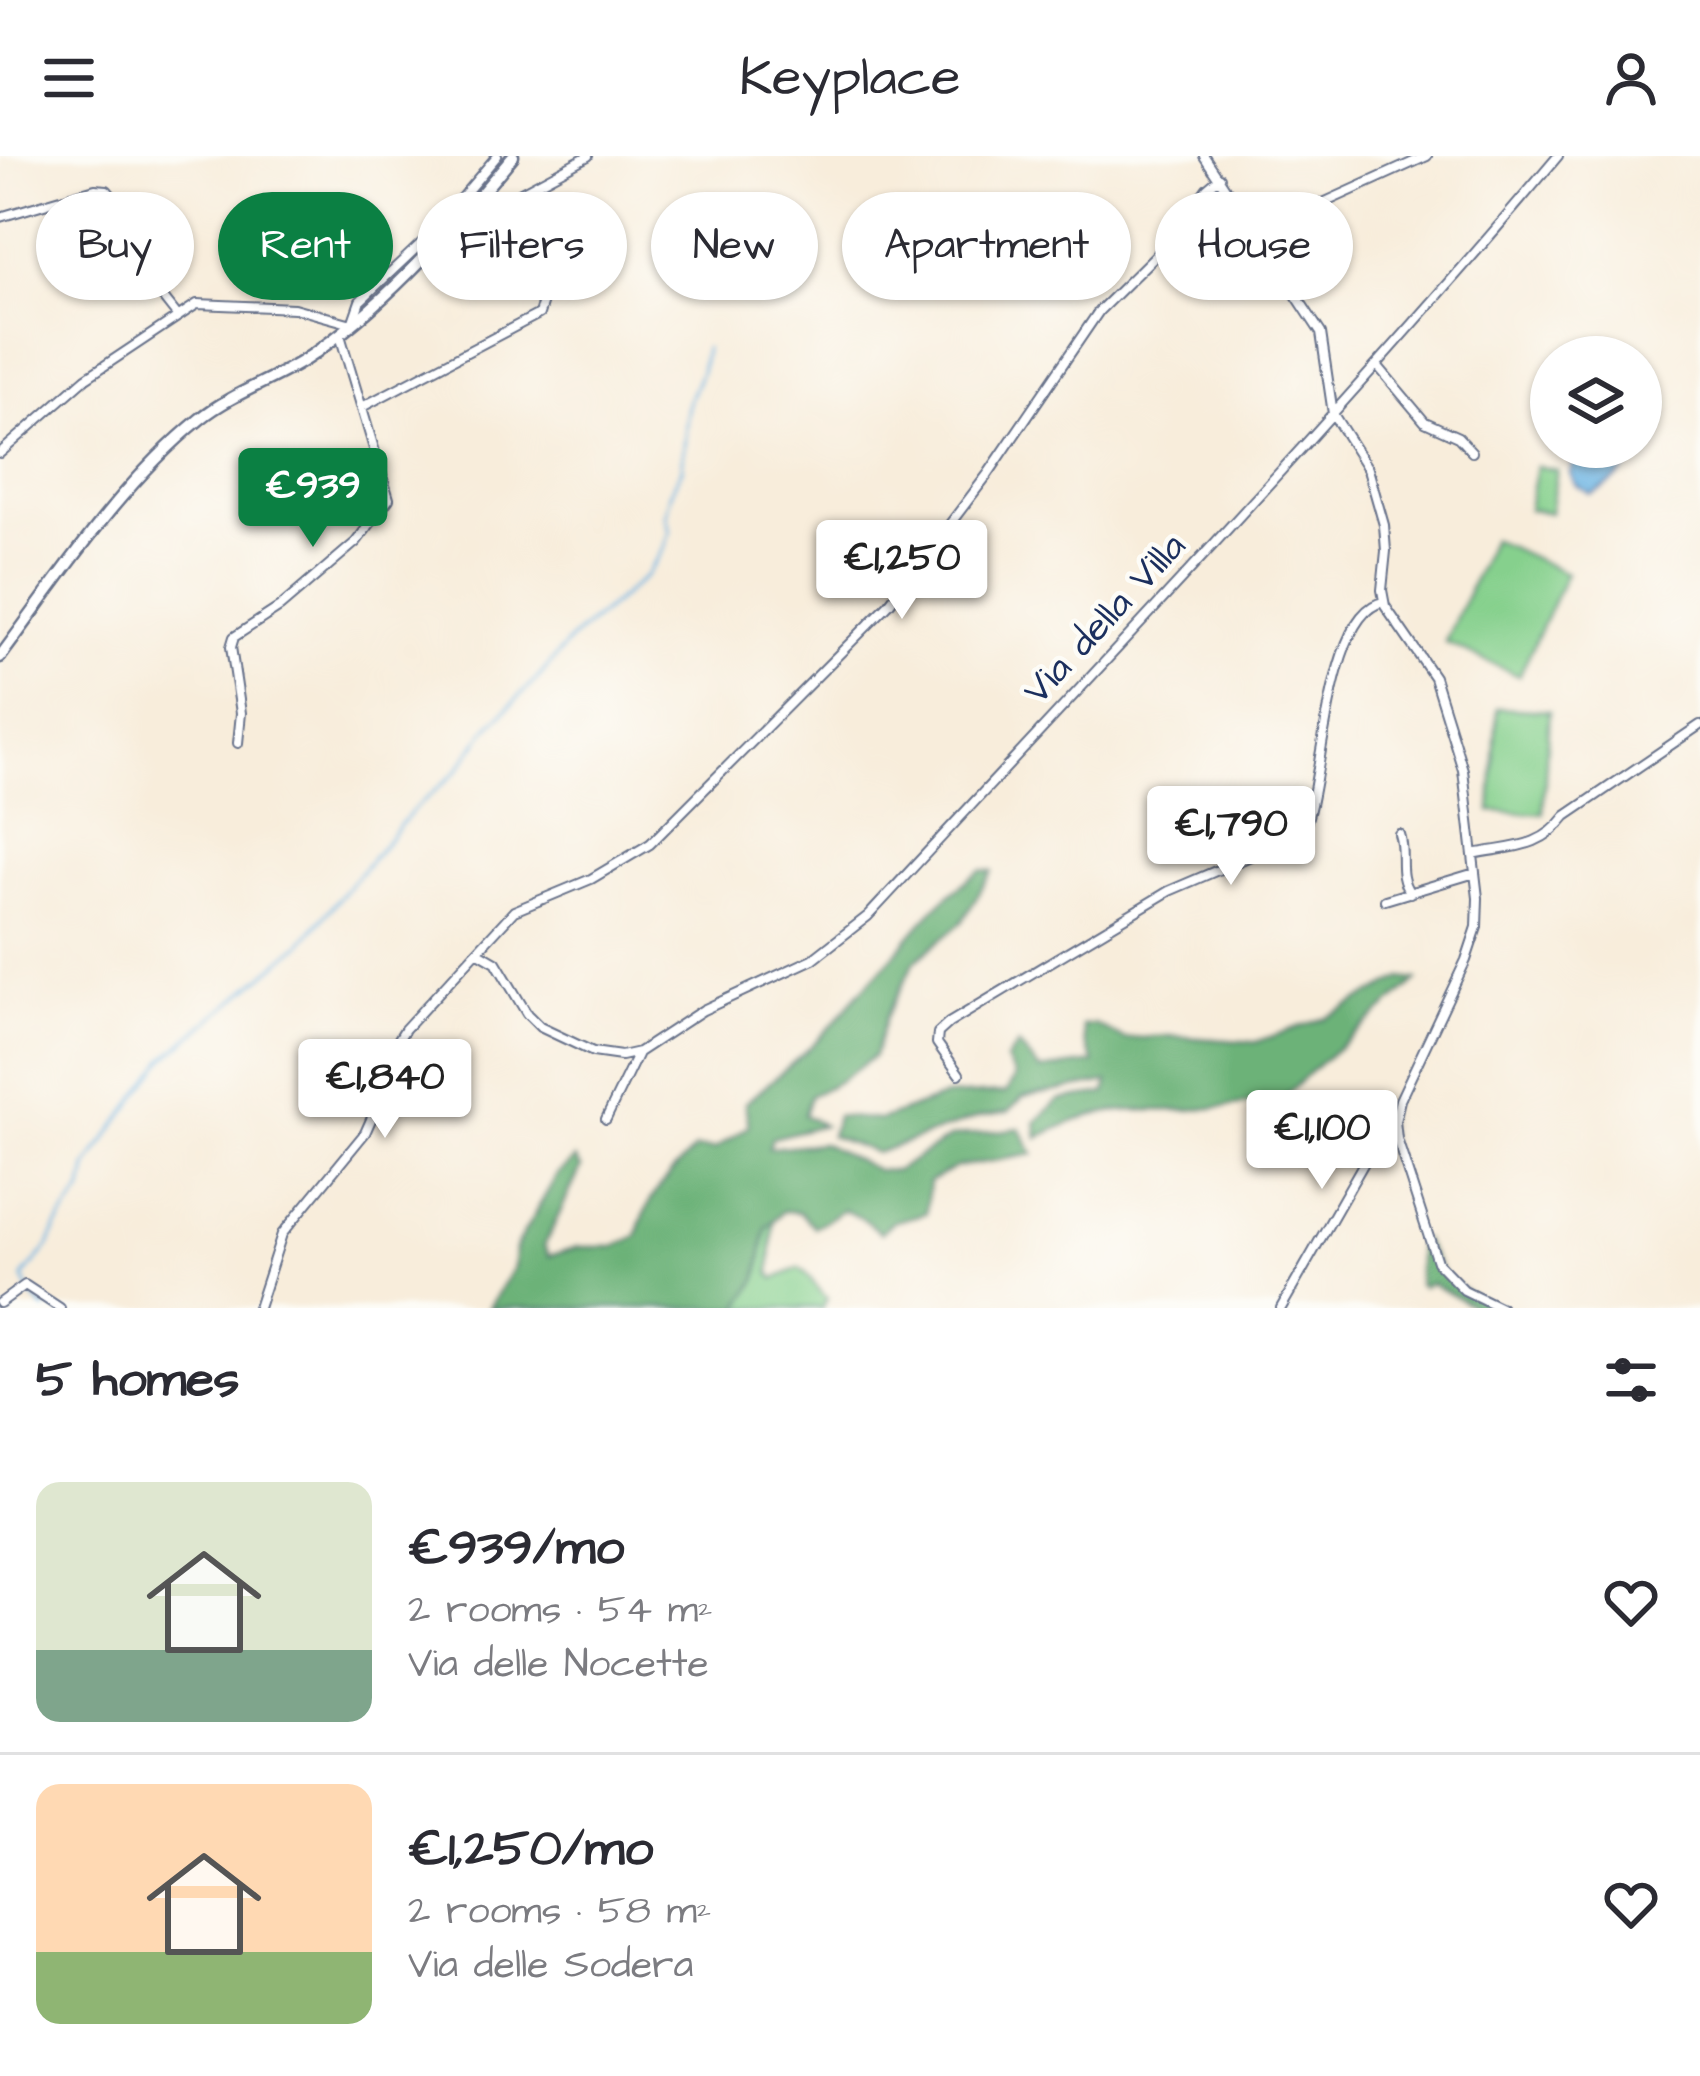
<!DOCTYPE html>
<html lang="en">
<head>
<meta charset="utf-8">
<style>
	:root { --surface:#fff; --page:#f7f7f7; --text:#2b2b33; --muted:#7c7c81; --line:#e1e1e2; --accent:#0b8043 }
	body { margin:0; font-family:"Architects Daughter",sans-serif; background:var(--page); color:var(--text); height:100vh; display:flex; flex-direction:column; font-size:45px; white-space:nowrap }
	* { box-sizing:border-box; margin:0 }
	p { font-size:39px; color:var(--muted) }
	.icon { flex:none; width:66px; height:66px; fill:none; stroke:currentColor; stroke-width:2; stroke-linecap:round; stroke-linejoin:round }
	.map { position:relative; height:1152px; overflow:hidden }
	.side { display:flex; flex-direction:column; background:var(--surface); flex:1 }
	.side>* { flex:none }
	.banner { position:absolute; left:36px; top:36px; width:1629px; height:108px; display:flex; gap:24px }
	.buttons { position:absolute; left:1530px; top:180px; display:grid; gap:24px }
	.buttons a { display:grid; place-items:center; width:132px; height:132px; border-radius:50%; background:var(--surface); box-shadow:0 3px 9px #0004; font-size:60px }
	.price { position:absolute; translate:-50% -102px; padding:0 27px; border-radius:12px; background:#fff; color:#222; font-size:39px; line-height:78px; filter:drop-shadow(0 3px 6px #0008) }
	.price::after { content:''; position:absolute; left:50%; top:72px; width:36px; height:27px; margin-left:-18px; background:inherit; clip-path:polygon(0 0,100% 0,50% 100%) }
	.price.on { background:var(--accent); color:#fff }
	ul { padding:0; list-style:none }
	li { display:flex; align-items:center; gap:36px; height:300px; padding:0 36px }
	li+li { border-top:3px solid var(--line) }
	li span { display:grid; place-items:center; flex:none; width:336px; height:240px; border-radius:24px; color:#555 }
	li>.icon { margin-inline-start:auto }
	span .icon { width:144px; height:144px; fill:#fffc; stroke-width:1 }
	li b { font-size:51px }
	h2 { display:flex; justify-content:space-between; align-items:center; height:144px; padding:0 36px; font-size:51px }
	.chip { padding:0 42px; border-radius:54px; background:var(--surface); box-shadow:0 3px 9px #0004; font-size:42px; line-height:108px }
	.chip.on { background:var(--accent); color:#fff }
	header { display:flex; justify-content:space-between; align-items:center; height:156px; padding:0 36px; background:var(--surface); font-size:54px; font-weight:600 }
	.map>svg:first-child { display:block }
</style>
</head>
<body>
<header><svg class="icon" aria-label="menu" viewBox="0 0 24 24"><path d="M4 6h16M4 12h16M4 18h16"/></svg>Keyplace<svg class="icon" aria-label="person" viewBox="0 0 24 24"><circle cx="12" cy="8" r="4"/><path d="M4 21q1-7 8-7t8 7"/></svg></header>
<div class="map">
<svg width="1700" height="1152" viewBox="0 0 1700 1152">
	<rect width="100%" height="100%" fill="#fdfcf7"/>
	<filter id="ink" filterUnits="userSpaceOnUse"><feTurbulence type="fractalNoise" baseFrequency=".00833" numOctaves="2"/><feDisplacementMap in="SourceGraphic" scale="24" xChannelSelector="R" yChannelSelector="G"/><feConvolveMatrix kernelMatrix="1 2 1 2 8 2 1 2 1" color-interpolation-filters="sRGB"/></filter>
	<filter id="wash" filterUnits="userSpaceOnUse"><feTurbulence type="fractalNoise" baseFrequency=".004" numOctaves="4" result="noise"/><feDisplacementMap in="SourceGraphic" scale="48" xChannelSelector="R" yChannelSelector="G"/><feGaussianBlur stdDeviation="2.7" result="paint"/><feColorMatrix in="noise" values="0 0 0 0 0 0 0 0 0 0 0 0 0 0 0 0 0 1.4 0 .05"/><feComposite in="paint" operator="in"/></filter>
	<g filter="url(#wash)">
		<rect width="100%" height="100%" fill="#f8eddb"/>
		<path fill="#86d08d" stroke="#508076" stroke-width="3" d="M 1536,310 L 1557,314 L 1550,357 L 1528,353 Z
			M 1492,383 L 1566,417 L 1519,520 L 1445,486 Z
			M 1497,552 L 1549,555 L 1543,658 L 1491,655 Z
			M 774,1062 L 770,1117 L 775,1123 L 799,1112 C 811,1118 815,1134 827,1142 L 823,1152 L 739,1152 L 758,1122 L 766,1073 Z"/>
		<path fill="#6cb278" stroke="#44706b" stroke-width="3" d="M 981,714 L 992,715 L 962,766 L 915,805 L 886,861 L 874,900 L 841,924 L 810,940 L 804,959 L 823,969 L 772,982 L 769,992 L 822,987 L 877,1014 L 895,1015 L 951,981 L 1020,972 L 1034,998 L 957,1011 L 929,1026 L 926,1057 L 892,1066 L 880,1077 L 865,1064 L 843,1054 L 815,1071 L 799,1056 L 783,1055 L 766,1072 L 758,1122 L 739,1152 L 489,1152 L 514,1110 L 515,1092 L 557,1019 L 575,1003 L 581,1012 L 544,1090 L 549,1100 L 578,1091 L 614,1091 L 637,1080 C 648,1038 665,1023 695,993 L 715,993 L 749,970 L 745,947 C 782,916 823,884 852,845 C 868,826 886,810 902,790 C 925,760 949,736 981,714 Z
			M 1402,822 L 1417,824 C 1373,866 1323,899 1282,944 C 1250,947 1218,953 1186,954 C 1119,955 1101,949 1038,982 L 1036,966 L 1059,944 L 1106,937 L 1108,926 L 1023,941 L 1008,956 L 979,961 L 876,997 L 831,980 L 836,960 L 880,964 L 946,940 L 1006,937 L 1015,921 L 1006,904 L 1018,889 L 1040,914 L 1094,907 L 1085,886 L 1083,870 L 1095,869 L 1125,883 L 1169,880 L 1255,886 L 1325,862 Z
			M 1423,1083 L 1446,1123 L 1493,1152 L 1476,1152 L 1430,1127 L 1422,1131 L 1418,1128 L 1418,1090 Z"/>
		<path fill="#6bb3e2" stroke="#4371a0" stroke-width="3" d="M 1641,256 C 1662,285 1618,329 1590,338 L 1575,328 L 1570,317 L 1577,291 L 1641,291 Z"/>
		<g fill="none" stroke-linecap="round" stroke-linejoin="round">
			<path stroke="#6bb3e2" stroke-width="3" d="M 45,1152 L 30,1139 L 23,1121 L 49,1090 L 56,1072 L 83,1034 L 87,1012 L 97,996 L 164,903 L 300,789 L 411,656 L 457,615 L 487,573 L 541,519 L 570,484 L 646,420 L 665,391 L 670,375 L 666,359 L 670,338 L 682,313 L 688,247 L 701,216 L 705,192"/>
		</g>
	</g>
	<g filter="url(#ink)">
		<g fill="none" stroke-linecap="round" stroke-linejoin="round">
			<defs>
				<path id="street" d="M 1204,0 L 1321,177 L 1333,258 L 1368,313 L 1384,369 L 1386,395 L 1382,434 L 1385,450 L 1434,521 L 1463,614 L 1478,742 L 1477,771 L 1466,804 L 1400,944 L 1395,965 L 1397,983 L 1437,1106 L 1464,1134 L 1501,1152
					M 0,61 L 95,33 L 107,34 L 141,75 L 128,97 L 176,158
					M 1288,63 L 1427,0
					M 1377,209 L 1425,266 L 1458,281 L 1472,296
					M 362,251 L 539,158 L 543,145 L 515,43 L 521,36 L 588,0
					M 0,297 L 86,222 L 197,148 L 294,152 L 352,168 L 360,145 L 428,81 L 497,0
					M 238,587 L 241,557 L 231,491 L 234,481 L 280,451 L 356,386 L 389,343 L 340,179
					M 1399,678 C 1406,699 1396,718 1410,737
					M 1473,698 C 1512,690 1541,693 1566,660 L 1700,569
					M 1385,744 L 1475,717
					M 477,795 L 496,806 L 527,858 L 540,871 L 593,896 L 621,900 L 639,896 L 703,854 L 813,803 L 868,760 C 1101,509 1337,262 1558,0
					M 959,918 L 937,887 L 938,877 L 949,867 L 1169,735 L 1302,678 C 1324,632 1326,455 1384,446
					M 606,963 L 638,897
					M 0,1147 L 25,1129 L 60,1152
					M 258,1152 L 282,1078 L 365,977 L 386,930 L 397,886 L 405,873 L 514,755 L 591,723 L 650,688 L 889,448 L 988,318 L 1099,155 L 1165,90 L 1207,32 L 1220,21
					M 1281,1152 L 1378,982 L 1396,974"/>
				<path id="secondary" d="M 0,501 C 62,418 120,328 200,263 C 236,234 282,222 319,194 C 393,141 455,70 513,0"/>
			</defs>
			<use href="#street" stroke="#68728a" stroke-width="12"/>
			<use href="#secondary" stroke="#68728a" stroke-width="15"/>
			<use href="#street" stroke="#fff" stroke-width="8"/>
			<use href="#secondary" stroke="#fff" stroke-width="10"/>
		</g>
	</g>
	<g text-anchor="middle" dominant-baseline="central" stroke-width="9" stroke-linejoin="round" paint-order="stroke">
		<g font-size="39" fill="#1b2f5e" stroke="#fdfcf7">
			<text transform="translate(1105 463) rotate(-47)">Via della Villa</text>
		</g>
	</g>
</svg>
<div class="buttons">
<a><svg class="icon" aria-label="layers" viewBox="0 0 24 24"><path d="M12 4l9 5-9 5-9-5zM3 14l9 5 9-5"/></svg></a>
</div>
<b class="price on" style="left:313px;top:394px">€939</b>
<b class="price" style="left:902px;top:466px">€1,250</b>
<b class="price" style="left:1231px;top:732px">€1,790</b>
<b class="price" style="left:385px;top:985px">€1,840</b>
<b class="price" style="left:1322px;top:1036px">€1,100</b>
<div class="banner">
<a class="chip">Buy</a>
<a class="chip on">Rent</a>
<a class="chip">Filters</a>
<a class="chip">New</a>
<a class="chip">Apartment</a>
<a class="chip">House</a>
</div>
</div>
<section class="side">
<h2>5 homes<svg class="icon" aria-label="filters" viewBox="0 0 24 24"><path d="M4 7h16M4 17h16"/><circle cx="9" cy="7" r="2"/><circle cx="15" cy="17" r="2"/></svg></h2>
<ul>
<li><span style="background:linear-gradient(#dfe7d0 70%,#7fa58c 0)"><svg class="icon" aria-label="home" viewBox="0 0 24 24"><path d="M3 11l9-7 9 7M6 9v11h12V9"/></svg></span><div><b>€939/mo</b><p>2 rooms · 54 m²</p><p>Via delle Nocette</p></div><svg class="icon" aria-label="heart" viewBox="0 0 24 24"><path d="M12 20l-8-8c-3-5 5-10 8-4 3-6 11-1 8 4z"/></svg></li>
<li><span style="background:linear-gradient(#ffd9b3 70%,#8fb573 0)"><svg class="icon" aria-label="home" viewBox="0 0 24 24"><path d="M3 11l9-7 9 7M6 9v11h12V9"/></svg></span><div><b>€1,250/mo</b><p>2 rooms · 58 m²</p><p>Via delle Sodera</p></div><svg class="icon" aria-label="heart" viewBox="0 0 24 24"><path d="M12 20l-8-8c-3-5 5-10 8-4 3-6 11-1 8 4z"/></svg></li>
</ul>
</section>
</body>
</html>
